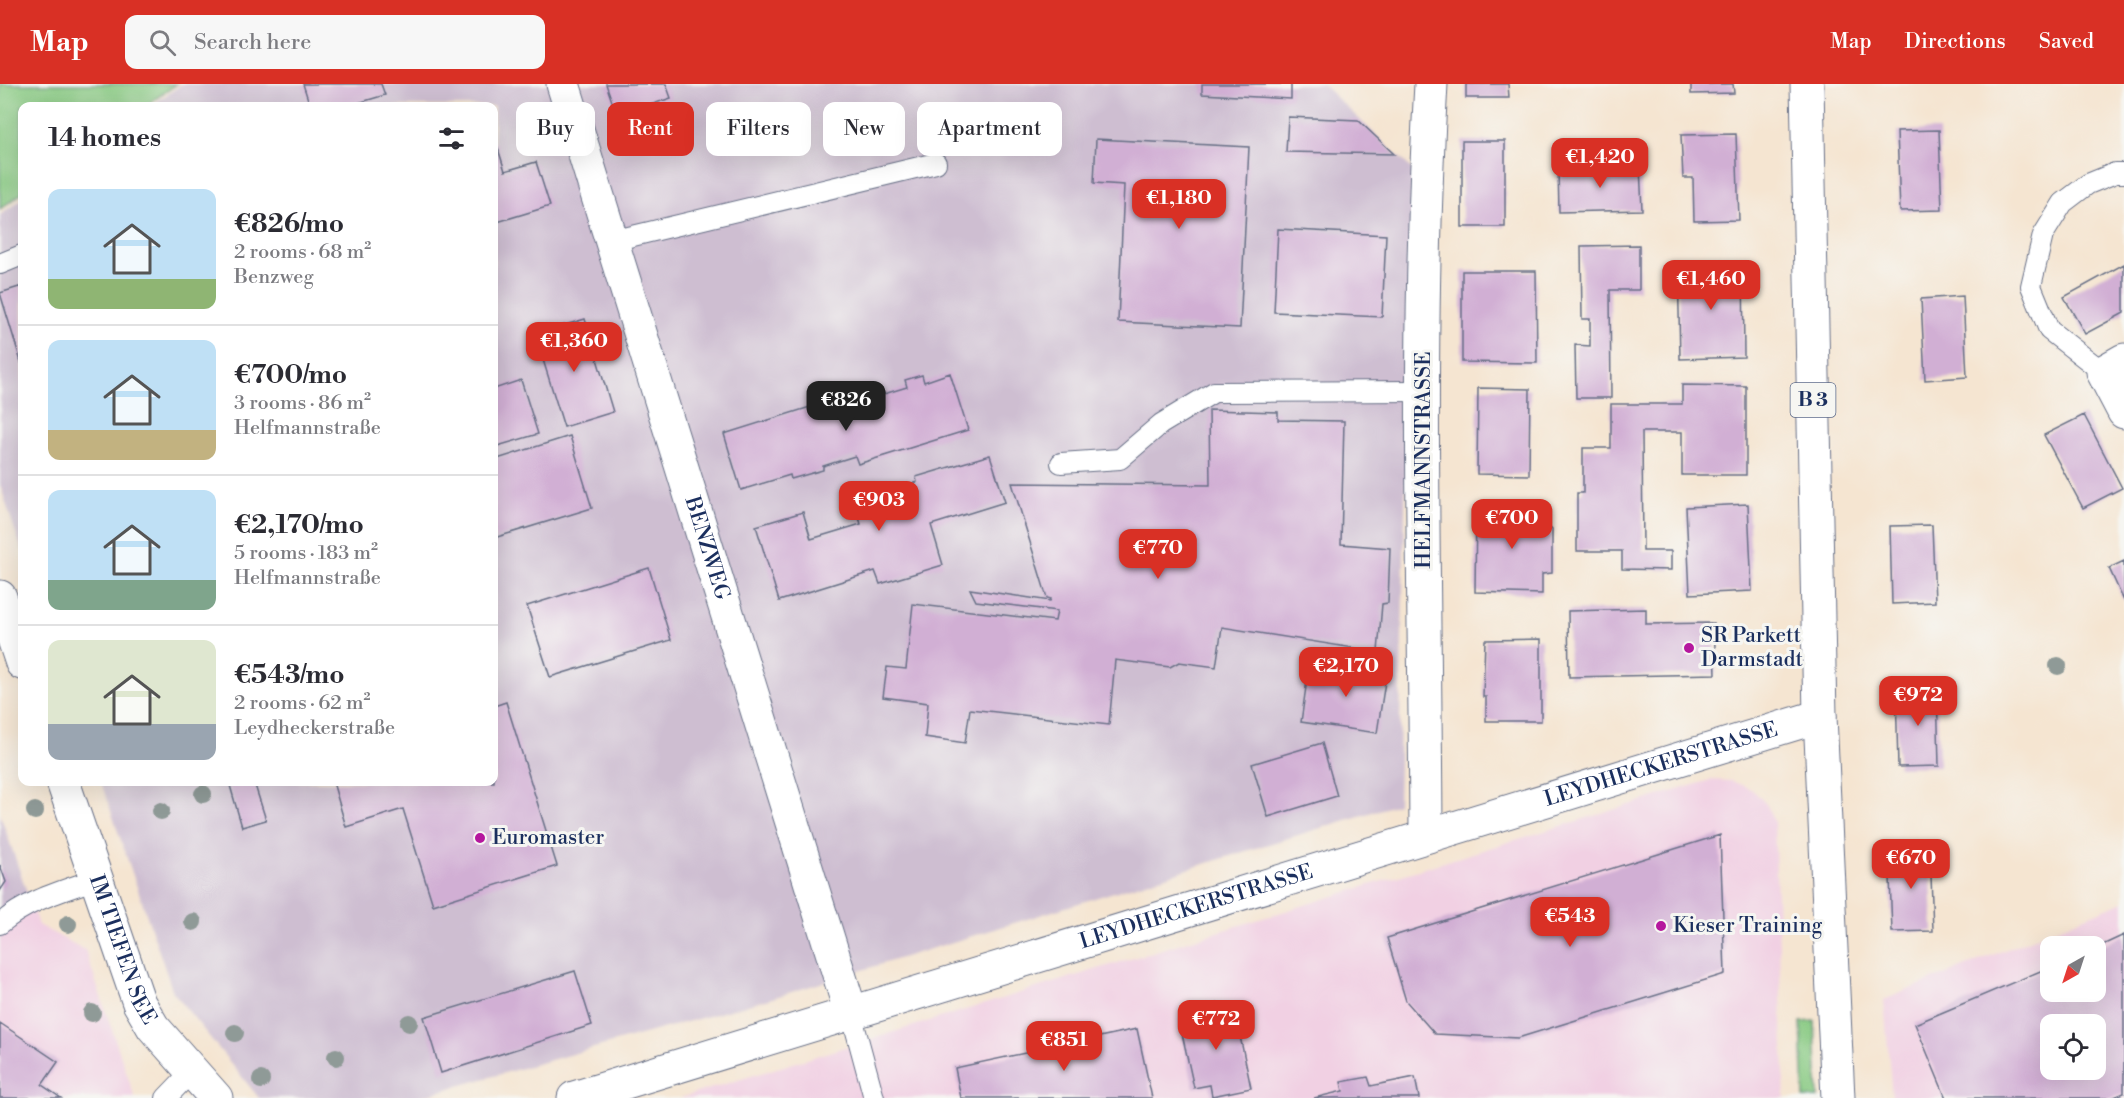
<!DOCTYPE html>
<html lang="en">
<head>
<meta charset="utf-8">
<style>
	:root { --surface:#fff; --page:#f7f7f7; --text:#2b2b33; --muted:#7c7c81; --line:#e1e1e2; --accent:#d93025 }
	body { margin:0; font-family:"Libre Bodoni",serif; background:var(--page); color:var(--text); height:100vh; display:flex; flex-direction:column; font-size:22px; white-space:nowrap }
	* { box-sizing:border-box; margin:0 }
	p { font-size:20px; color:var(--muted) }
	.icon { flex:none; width:33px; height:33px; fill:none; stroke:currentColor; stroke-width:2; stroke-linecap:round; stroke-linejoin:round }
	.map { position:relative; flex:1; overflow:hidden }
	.details { position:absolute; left:18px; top:18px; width:480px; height:684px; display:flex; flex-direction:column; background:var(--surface); border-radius:12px; box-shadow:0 6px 24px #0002 }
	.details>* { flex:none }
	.top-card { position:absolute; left:516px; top:18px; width:570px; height:54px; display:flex; gap:12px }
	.needle { width:39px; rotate:219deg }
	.fabs { position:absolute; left:2040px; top:852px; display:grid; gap:12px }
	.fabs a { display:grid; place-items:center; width:66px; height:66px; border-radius:12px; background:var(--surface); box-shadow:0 6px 24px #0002; font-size:30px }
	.price { position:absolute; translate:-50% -51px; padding:0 14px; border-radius:12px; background:var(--accent); color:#fff; font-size:20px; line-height:39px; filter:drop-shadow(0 2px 3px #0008) }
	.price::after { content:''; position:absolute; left:50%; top:36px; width:18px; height:14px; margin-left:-9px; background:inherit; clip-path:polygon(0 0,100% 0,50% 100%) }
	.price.active { background:#222; color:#fff }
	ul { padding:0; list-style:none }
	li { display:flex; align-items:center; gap:18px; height:150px; padding:0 30px }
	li+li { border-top:2px solid var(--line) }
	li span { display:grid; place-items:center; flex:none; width:168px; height:120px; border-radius:12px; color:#555 }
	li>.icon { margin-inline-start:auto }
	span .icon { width:72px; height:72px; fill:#fffc; stroke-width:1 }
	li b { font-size:26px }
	h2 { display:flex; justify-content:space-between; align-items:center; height:72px; padding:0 30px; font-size:26px }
	.chip { padding:0 21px; border-radius:12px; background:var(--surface); box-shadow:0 6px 24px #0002; font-size:21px; line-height:54px }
	.chip.active { background:var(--accent); color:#fff }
	header { display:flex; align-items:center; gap:36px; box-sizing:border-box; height:84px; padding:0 30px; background:var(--accent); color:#fff }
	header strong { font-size:28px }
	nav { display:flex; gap:33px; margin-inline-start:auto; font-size:21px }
	.search { width:420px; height:54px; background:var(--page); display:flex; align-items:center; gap:15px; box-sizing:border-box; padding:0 21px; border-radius:12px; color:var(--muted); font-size:22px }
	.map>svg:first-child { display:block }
</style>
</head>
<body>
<header>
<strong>Map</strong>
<div class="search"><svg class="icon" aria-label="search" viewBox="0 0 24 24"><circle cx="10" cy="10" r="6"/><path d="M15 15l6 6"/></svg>Search here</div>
<nav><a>Map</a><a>Directions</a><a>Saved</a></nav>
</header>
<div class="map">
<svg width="2124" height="1014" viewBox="0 0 2124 1014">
	<rect width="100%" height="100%" fill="#f6f6f2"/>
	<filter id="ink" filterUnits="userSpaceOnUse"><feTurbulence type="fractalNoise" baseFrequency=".0167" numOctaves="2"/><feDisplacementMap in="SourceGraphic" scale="12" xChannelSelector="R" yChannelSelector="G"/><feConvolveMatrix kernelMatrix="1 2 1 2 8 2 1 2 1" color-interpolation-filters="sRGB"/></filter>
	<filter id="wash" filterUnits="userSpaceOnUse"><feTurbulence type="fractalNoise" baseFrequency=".008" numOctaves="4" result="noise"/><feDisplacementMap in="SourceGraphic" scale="24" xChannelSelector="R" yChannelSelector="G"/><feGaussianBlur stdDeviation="1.35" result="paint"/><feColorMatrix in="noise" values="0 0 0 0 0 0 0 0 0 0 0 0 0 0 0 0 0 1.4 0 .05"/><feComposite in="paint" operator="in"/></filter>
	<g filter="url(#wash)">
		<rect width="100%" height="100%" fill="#f5e5d1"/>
		<path fill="#f1d0e3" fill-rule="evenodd" d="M 1710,696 L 1732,697 L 1753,706 L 1767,721 L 1774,738 L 1785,1014 L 680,1014 Z
			M 29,814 L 38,841 L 85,866 L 135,1014 L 0,1014 L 0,856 Z
			M 2124,817 L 2124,1014 L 1892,1014 L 1884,916 ZM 2050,862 L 2096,862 L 2096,908 L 2050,908 ZM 2050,940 L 2096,940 L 2096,986 L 2050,986 Z"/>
		<path fill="#cebed1" d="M 182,0 L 1322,0 L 1413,86 L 1398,720 L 769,915 L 415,1014 L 259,1014 L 173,908 L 101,698 L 494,698 L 494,22 L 151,22 Z
			M 22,115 L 22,467 L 0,401 L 0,131 Z
			M 0,730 L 29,814 L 0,856 Z"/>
		<path fill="#87c981" stroke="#517c70" stroke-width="1.5" d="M 0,0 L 177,0 L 145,22 L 22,22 L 22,109 L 0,125 Z
			M 1815,937 L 1818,1014 L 1804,1014 L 1801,938 Z"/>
		<g id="blocks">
			<path fill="#d1afd4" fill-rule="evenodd" d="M 303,0 L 381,0 L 385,11 L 348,22 L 310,22 Z
				M 606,0 L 666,0 L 671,14 L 617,32 Z
				M 1202,0 L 1291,0 L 1291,15 L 1202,10 Z
				M 1466,0 L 1508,0 L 1509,14 L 1466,14 Z
				M 1691,0 L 1733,0 L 1734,9 L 1691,10 Z
				M 1288,33 L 1358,36 L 1394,70 L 1286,68 Z
				M 1939,46 L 1942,126 L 1900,127 L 1897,47 Z
				M 1736,50 L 1739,136 L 1694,137 L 1693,94 L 1683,94 L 1681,51 Z
				M 1096,55 L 1249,63 L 1240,244 L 1118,238 L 1124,101 L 1094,99 Z
				M 1462,57 L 1505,57 L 1505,143 L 1462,143 Z
				M 496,58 L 505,87 L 536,78 L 550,122 L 494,139 L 494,59 Z
				M 1640,82 L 1642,126 L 1559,128 L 1558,84 Z
				M 1278,145 L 1386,151 L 1382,233 L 1274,228 Z
				M 1639,161 L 1639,206 L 1610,206 L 1611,314 L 1576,314 L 1575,261 L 1590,262 L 1590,235 L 1582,235 L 1581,162 Z
				M 1743,179 L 1744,273 L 1680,275 L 1678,180 Z
				M 2124,180 L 2124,229 L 2085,250 L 2064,213 Z
				M 1462,187 L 1536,187 L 1537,279 L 1462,278 Z
				M 22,202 L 22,281 L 0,209 Z
				M 1963,212 L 1967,293 L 1925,296 L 1921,215 Z
				M 585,235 L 613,328 L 564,343 L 535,250 Z
				M 950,289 L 968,346 L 858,380 L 855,372 L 823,382 L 823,386 L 791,395 L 790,391 L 741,406 L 724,350 L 839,314 L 841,323 L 907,303 L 905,296 L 922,291 L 924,298 Z
				M 521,296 L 538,350 L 494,363 L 494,305 Z
				M 1682,301 L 1746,302 L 1746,391 L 1682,391 L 1682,348 L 1642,348 L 1643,467 L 1671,467 L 1671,486 L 1622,485 L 1622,467 L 1577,467 L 1577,409 L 1583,409 L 1583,364 L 1611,364 L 1611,320 L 1682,320 Z
				M 1478,304 L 1530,305 L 1529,391 L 1477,390 Z
				M 1209,326 L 1278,328 L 1278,336 L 1344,337 L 1341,460 L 1390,464 L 1388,519 L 1382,520 L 1378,568 L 1222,543 L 1216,583 L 1179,578 L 1170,583 L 1115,576 L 1109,641 L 970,625 L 965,659 L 925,653 L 928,619 L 883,613 L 887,583 L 906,585 L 913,520 L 1055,537 L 1057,527 L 976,517 L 970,505 L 1050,517 L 1051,515 L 1047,514 L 1012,399 L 1210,401 Z
				M 2084,331 L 2122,404 L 2083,424 L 2044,351 Z
				M 570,352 L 592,424 L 494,454 L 494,376 Z
				M 990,371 L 1005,418 L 931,441 L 943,481 L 880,500 L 875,487 L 779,517 L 756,442 L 803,428 L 811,455 L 861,440 L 854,417 L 917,398 L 916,393 Z
				M 1748,420 L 1752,507 L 1690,510 L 1686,423 Z
				M 1476,423 L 1543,424 L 1543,445 L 1552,445 L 1552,489 L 1542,490 L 1542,510 L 1475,508 Z
				M 1932,441 L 1935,518 L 1892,520 L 1890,442 Z
				M 2124,477 L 2124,517 L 2109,484 Z
				M 649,484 L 671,556 L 550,593 L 527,522 Z
				M 1646,525 L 1646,540 L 1714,539 L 1716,590 L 1569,593 L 1568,527 Z
				M 1541,555 L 1541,637 L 1486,637 L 1486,613 L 1483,613 L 1485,556 Z
				M 1336,577 L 1387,585 L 1377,649 L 1301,638 L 1308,589 L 1334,593 Z
				M 1937,603 L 1939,682 L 1898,683 L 1896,604 Z
				M 506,618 L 557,782 L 433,821 L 403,725 L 346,743 L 333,698 L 494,698 L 494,622 Z
				M 1322,659 L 1337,712 L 1268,733 L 1252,680 Z
				M 229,698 L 254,698 L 266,736 L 242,743 Z
				M 1720,751 L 1725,890 L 1518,954 L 1435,950 L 1406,917 L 1387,854 Z
				M 1930,763 L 1933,847 L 1892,848 L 1889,765 Z
				M 0,781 L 6,798 L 0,807 Z
				M 2124,851 L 2124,1009 L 2112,1014 L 1946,1014 L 1915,940 L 2050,883 L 2050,908 L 2096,908 L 2096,864 ZM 2050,940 L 2096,940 L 2096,986 L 2050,986 Z
				M 575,887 L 592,941 L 441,989 L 424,933 Z
				M 1220,919 L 1222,927 L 1234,924 L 1251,1004 L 1212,1012 L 1210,1001 L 1194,1004 L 1179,936 L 1208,930 L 1207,922 Z
				M 0,939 L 58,978 L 42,1001 L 61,1014 L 0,1014 Z
				M 1137,945 L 1152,1014 L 961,1014 L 955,984 Z
				M 1368,993 L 1371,1002 L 1415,993 L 1419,1014 L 1314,1014 L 1343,1007 L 1341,998 Z"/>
		</g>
	</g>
	<g filter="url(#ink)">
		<use href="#blocks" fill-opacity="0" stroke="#676f86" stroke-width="1.5"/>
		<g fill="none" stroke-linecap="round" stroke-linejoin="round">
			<defs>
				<path id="service" d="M 612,157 L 936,79
					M 0,180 L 22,171
					M 2103,288 L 2049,246 L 2031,202 L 2043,151 L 2063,119 L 2088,100 L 2115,89 L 2124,89
					M 1061,379 L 1120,375 L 1161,340 L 1214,308 L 1423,307
					M 0,840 C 28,816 62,807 96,795
					M 851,929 L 874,1014
					M 166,1014 L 191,988"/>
				<g id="minor">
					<path id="s1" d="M 563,0 L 851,929"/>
					<path d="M 2124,276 L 2103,288 L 2124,328"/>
					<path d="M 0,513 L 22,579"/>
					<path id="s2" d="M 63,698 L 139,919 L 153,943 L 216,1014"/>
					<path d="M 1426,752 C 1425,501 1416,250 1431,0"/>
				</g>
				<g id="tertiary">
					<path id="s3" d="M 574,1014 L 1820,632"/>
				</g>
				<path id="primary" d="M 1807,0 L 1820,632 L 1838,1014"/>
			</defs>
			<use href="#service" stroke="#676f86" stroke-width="22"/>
			<use href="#minor" stroke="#676f86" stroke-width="35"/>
			<use href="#tertiary" stroke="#676f86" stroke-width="35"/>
			<use href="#primary" stroke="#676f86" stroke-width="35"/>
			<use href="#service" stroke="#fff" stroke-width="20"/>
			<use href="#minor" stroke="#fff" stroke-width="33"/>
			<use href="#tertiary" stroke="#fff" stroke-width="33"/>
			<use href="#primary" stroke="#fff" stroke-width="33"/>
		</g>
		<g fill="#8f9a97">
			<circle cx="2058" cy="582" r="9"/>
			<circle cx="203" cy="710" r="9"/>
			<circle cx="35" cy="727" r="9"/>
			<circle cx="161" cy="727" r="9"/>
			<circle cx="193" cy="838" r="9"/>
			<circle cx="68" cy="840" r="9"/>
			<circle cx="92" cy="929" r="9"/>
			<circle cx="409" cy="939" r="9"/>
			<circle cx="235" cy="949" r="9"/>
			<circle cx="336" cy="973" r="9"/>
			<circle cx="261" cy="996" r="9"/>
		</g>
	</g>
	<g fill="#b5179e" stroke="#f6f6f2" stroke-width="2">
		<circle cx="1689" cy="564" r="6"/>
		<circle cx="480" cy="754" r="6"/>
		<circle cx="1661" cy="842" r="6"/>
	</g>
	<g text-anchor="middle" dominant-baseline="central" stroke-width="6" stroke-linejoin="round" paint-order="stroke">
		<rect fill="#f6f6f2" stroke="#5d6b8a" stroke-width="1.5" x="1790.5" y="299" width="45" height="34" rx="4.5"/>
		<g font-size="20" font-weight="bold" fill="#1b2f5e">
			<text x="1813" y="316">B 3</text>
		</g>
		<g font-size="21" fill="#1b2f5e" stroke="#f6f6f2">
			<text transform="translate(1424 376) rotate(-90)">HELFMANNSTRASSE</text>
			<text stroke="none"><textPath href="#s1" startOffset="486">BENZWEG</textPath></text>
			<text stroke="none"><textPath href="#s3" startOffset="1137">LEYDHECKERSTRASSE</textPath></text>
			<text stroke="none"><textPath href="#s3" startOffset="651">LEYDHECKERSTRASSE</textPath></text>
			<text stroke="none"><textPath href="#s2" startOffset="178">IM TIEFEN SEE</textPath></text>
		</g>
		<g font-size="21" fill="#1b2f5e" stroke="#f6f6f2" text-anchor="start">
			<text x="1701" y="552">SR Parkett<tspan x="1701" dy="24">Darmstadt</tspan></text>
			<text x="492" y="754">Euromaster</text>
			<text x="1673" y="842">Kieser Training</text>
		</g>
	</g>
</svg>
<div class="fabs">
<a><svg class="needle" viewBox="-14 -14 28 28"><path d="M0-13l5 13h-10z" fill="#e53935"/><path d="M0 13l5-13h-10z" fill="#7c7c81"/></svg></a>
<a><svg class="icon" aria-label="locate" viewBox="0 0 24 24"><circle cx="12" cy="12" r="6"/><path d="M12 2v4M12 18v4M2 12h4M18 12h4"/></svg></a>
</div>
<b class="price" style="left:1600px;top:105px">€1,420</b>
<b class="price" style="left:1179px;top:146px">€1,180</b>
<b class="price" style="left:1711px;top:227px">€1,460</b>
<b class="price" style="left:574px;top:289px">€1,360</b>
<b class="price active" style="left:846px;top:348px">€826</b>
<b class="price" style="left:879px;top:448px">€903</b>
<b class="price" style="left:1512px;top:466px">€700</b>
<b class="price" style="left:1158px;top:496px">€770</b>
<b class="price" style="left:1346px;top:614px">€2,170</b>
<b class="price" style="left:1918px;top:643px">€972</b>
<b class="price" style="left:1911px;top:806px">€670</b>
<b class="price" style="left:1570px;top:864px">€543</b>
<b class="price" style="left:1216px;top:967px">€772</b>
<b class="price" style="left:1064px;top:988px">€851</b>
<div class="top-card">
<a class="chip">Buy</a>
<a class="chip active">Rent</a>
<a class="chip">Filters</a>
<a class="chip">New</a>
<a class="chip">Apartment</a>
</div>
<section class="details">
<h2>14 homes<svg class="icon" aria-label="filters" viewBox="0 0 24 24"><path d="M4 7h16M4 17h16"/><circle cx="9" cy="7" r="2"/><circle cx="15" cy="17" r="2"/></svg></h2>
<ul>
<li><span style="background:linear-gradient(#bfe0f5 75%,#8fb573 0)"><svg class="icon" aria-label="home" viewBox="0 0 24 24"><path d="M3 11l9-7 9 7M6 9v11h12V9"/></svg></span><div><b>€826/mo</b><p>2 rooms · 68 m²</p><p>Benzweg</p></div></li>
<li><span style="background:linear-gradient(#bfe0f5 75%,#c2b280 0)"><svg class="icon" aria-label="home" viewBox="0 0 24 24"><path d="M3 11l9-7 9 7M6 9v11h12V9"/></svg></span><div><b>€700/mo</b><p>3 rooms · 86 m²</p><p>Helfmannstraße</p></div></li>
<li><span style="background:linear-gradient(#bfe0f5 75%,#7fa58c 0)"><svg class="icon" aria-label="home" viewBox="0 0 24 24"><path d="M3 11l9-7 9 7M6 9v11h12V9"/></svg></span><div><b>€2,170/mo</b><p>5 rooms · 183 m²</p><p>Helfmannstraße</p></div></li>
<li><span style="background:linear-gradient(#dfe7d0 70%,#9aa5b1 0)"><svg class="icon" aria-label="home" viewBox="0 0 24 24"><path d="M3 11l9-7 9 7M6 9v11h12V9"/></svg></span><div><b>€543/mo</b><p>2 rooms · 62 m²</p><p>Leydheckerstraße</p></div></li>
</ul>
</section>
</div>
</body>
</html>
